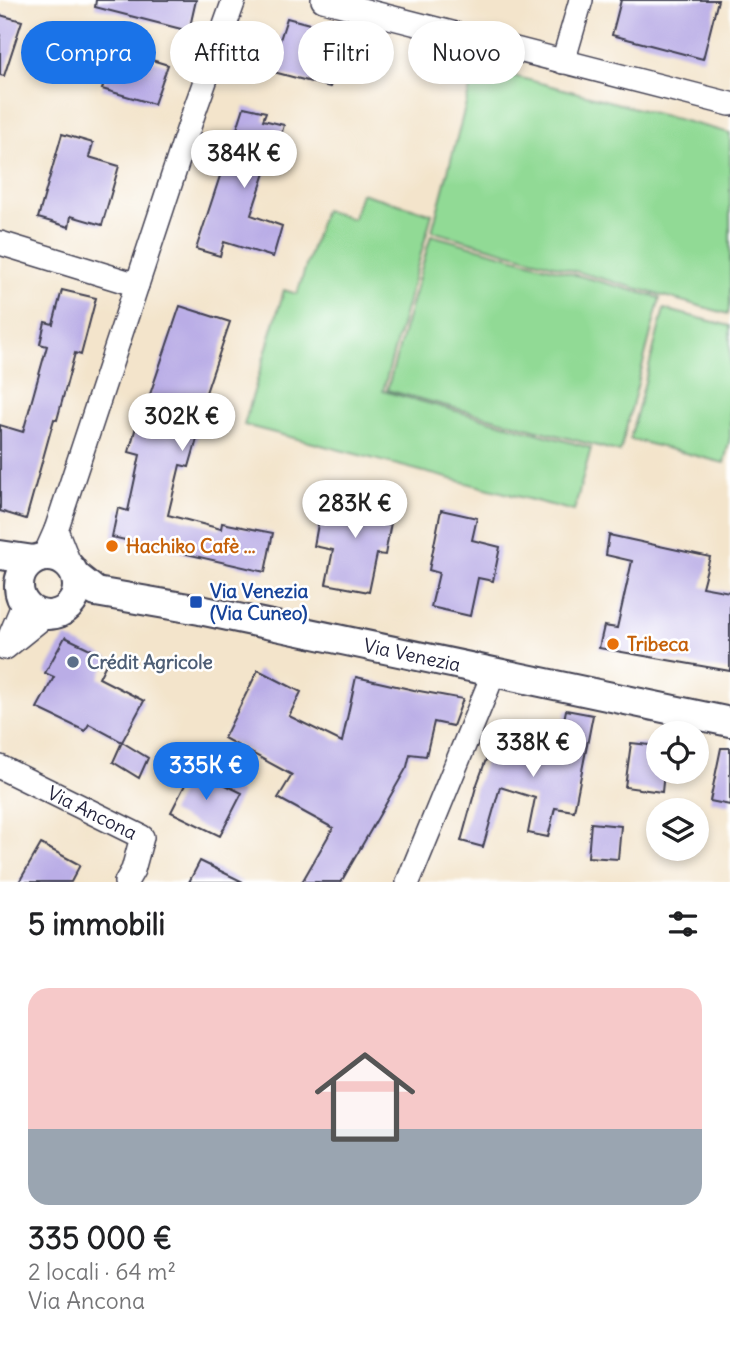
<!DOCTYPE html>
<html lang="it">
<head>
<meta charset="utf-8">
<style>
	:root { --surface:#fff; --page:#f2f2f2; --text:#202124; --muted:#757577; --accent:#1a73e8 }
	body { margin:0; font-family:Delius,sans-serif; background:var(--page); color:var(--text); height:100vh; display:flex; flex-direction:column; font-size:26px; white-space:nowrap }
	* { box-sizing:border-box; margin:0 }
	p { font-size:23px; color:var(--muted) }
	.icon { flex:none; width:38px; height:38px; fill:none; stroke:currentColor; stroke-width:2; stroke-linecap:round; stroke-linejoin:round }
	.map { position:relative; height:882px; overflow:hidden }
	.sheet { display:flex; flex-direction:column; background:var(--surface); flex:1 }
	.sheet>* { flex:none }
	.banner { position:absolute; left:21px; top:21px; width:690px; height:63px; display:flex; gap:14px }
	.buttons { position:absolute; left:646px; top:721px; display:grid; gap:14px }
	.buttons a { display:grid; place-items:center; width:63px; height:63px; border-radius:50%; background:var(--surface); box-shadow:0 4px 10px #0003; font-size:35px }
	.price { position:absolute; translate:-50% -60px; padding:0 16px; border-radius:24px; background:#fff; color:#222; font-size:23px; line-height:46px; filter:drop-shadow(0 2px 4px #0008) }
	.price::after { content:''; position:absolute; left:50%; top:42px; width:21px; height:16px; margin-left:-10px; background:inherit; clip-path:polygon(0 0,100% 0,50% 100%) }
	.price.on { background:var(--accent); color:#fff }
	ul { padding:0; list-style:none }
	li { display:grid; align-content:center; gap:14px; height:371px; padding:0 28px }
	li span { display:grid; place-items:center; height:217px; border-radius:21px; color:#555 }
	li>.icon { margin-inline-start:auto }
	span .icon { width:126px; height:126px; fill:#fffc; stroke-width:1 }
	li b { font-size:30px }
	h2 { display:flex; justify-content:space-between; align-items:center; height:84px; padding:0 28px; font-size:30px }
	.chip { padding:0 24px; border-radius:32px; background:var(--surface); box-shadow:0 4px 10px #0003; font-size:24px; line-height:63px }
	.chip.on { background:var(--accent); color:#fff }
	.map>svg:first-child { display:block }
</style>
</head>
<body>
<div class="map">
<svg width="730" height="882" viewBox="0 0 730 882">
	<rect width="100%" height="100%" fill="#fff"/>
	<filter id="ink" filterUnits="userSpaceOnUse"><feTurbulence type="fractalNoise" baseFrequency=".0143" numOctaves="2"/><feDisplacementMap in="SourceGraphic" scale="14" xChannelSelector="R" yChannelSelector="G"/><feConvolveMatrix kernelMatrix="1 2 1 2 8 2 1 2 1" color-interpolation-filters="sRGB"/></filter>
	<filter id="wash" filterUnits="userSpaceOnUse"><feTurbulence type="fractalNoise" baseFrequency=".00686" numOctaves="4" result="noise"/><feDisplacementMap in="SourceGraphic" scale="28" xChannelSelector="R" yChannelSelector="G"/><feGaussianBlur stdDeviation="1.57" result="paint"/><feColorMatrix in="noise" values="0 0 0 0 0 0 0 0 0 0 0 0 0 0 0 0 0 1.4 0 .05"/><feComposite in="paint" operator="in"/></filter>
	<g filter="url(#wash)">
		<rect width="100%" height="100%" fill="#f3e4cb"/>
		<path fill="#91da95" stroke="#5a7e68" stroke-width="2" d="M 476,66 L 730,133 L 730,305 L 728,314 L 432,231 Z
			M 361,193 L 432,214 L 383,391 L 591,448 L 574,511 L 244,425 L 284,290 L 297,294 L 324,210 L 353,219 Z
			M 431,235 L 660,298 L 620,452 L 387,390 Z
			M 664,309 L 730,326 L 730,438 L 724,463 L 630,439 Z"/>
		<g id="blocks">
			<path fill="#baade6" d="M 96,0 L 196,0 L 189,31 L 95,7 Z
				M 621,0 L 718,0 L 703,59 L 612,35 Z
				M 0,15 L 22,21 L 4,76 L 0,75 Z
				M 287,18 L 347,34 L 330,87 L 270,71 Z
				M 116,49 L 168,65 L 154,104 L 102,89 Z
				M 244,107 L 266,112 L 263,120 L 284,125 L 273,162 L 269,161 L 251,215 L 282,226 L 273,257 L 224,242 L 220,256 L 196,249 L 221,173 L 223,173 Z
				M 62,134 L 93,143 L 89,157 L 119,166 L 102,225 L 71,216 L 69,227 L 38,218 Z
				M 62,290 L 96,298 L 81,355 L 75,353 L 57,420 L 54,419 L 26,519 L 0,511 L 0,425 L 23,432 L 47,346 L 40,344 L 45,322 L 53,324 Z
				M 180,306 L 230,322 L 197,419 L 202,421 L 189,467 L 180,465 L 168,515 L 221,529 L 222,523 L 273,533 L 265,572 L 112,537 L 118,508 L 128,511 L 140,455 L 129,452 L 142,405 L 146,406 Z
				M 355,493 L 395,501 L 385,555 L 377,554 L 369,592 L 326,584 L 333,550 L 314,546 L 321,508 L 351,514 Z
				M 441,510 L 477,518 L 472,540 L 500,547 L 493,581 L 478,578 L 470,616 L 431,607 L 439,573 L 429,570 Z
				M 609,535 L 710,557 L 702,587 L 730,592 L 730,671 L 599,648 L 604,626 L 617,628 L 632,561 L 606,555 Z
				M 65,637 L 109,658 L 99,678 L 144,701 L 122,742 L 89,724 L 85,731 L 37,708 L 54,677 L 45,673 Z
				M 258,670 L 301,692 L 289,716 L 342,742 L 356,677 L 414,690 L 463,699 L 453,726 L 434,722 L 426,756 L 410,754 L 407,767 L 341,882 L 302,882 L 333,828 L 278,798 L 292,775 L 224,738 Z
				M 566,710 L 593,715 L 574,811 L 555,808 L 548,837 L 528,833 L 535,798 L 500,787 L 483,847 L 461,841 L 476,787 L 488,754 L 514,761 L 523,734 L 559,745 Z
				M 122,742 L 148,758 L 139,778 L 113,762 Z
				M 631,743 L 658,746 L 658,772 L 664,772 L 662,792 L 625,787 Z
				M 721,748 L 730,748 L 730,805 L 710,801 Z
				M 193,769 L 242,793 L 220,836 L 171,812 Z
				M 591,823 L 621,826 L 618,859 L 588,857 Z
				M 41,844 L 80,865 L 71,882 L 19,882 Z
				M 200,861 L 243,882 L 189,882 Z"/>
		</g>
	</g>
	<g filter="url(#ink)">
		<use href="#blocks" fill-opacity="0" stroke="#413f51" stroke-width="2"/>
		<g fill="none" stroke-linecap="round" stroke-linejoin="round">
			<defs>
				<g id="minor">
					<path d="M 323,0 L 730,104"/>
					<path d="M 563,62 L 581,0"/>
					<path d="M 0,243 L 137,285"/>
					<path d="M 56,530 L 194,112 L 234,0"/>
					<path d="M 44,557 L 56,530 L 71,568"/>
					<path d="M 24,603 L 5,648 L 46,615"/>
					<path id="s1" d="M 0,767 L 142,837 L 133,870 L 126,882"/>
					<path d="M 408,882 L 488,687 L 492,672"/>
				</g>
				<g id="tertiary">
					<path d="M 0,555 L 34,560"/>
					<circle cx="48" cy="586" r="29"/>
					<path id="s2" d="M 76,576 L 96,592 L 200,610 L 730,722"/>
				</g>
			</defs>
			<use href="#minor" stroke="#413f51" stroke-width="26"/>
			<use href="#tertiary" stroke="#413f51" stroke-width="32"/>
			<use href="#minor" stroke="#fff" stroke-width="23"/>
			<use href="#tertiary" stroke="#fff" stroke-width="28"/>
		</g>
	</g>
	<g fill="#e8710a" stroke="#fff" stroke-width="2.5">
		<circle cx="112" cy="546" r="7"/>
		<circle cx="613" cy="644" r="7"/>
	</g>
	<rect fill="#1a4fb4" stroke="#fff" stroke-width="2.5" x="189" y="595" width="14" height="14" rx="3.5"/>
	<circle fill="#5c6f8a" stroke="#fff" stroke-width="2.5" cx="73" cy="662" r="7"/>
	<g text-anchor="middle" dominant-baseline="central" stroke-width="5" stroke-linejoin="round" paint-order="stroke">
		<g font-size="19" font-weight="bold" fill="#c56008" stroke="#fff" text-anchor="start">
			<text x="126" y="546">Hachiko Cafè ...</text>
			<text x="627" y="644">Tribeca</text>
		</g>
		<g font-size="19" font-weight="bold" fill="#164399" stroke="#fff" text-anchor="start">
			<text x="210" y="591">Via Venezia<tspan x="210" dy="22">(Via Cuneo)</tspan></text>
		</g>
		<g font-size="19" fill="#22223b" stroke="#fff">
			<text stroke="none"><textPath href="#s2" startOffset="348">Via Venezia</textPath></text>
			<text stroke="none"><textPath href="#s1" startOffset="103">Via Ancona</textPath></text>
		</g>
		<g font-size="19" font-weight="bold" fill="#4e5e75" stroke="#fff" text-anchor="start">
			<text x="87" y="662">Crédit Agricole</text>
		</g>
	</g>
</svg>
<div class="buttons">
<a><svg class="icon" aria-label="locate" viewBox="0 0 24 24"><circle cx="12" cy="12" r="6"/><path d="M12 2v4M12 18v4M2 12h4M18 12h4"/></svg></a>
<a><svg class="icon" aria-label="layers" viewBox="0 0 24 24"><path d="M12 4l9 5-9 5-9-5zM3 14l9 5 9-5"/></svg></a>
</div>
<b class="price" style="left:244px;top:190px">384K €</b>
<b class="price" style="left:182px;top:453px">302K €</b>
<b class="price" style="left:355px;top:540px">283K €</b>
<b class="price" style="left:533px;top:779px">338K €</b>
<b class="price on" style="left:206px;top:802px">335K €</b>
<div class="banner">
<a class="chip on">Compra</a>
<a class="chip">Affitta</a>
<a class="chip">Filtri</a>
<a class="chip">Nuovo</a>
</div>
</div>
<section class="sheet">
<h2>5 immobili<svg class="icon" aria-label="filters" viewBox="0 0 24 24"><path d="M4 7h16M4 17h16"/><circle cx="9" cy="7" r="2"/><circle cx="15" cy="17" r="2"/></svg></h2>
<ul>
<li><span style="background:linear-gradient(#f6c9c9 65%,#9aa5b1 0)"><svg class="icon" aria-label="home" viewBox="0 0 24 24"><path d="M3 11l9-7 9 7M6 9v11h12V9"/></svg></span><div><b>335 000 €</b><p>2 locali · 64 m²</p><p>Via Ancona</p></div></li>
</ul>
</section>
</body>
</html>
